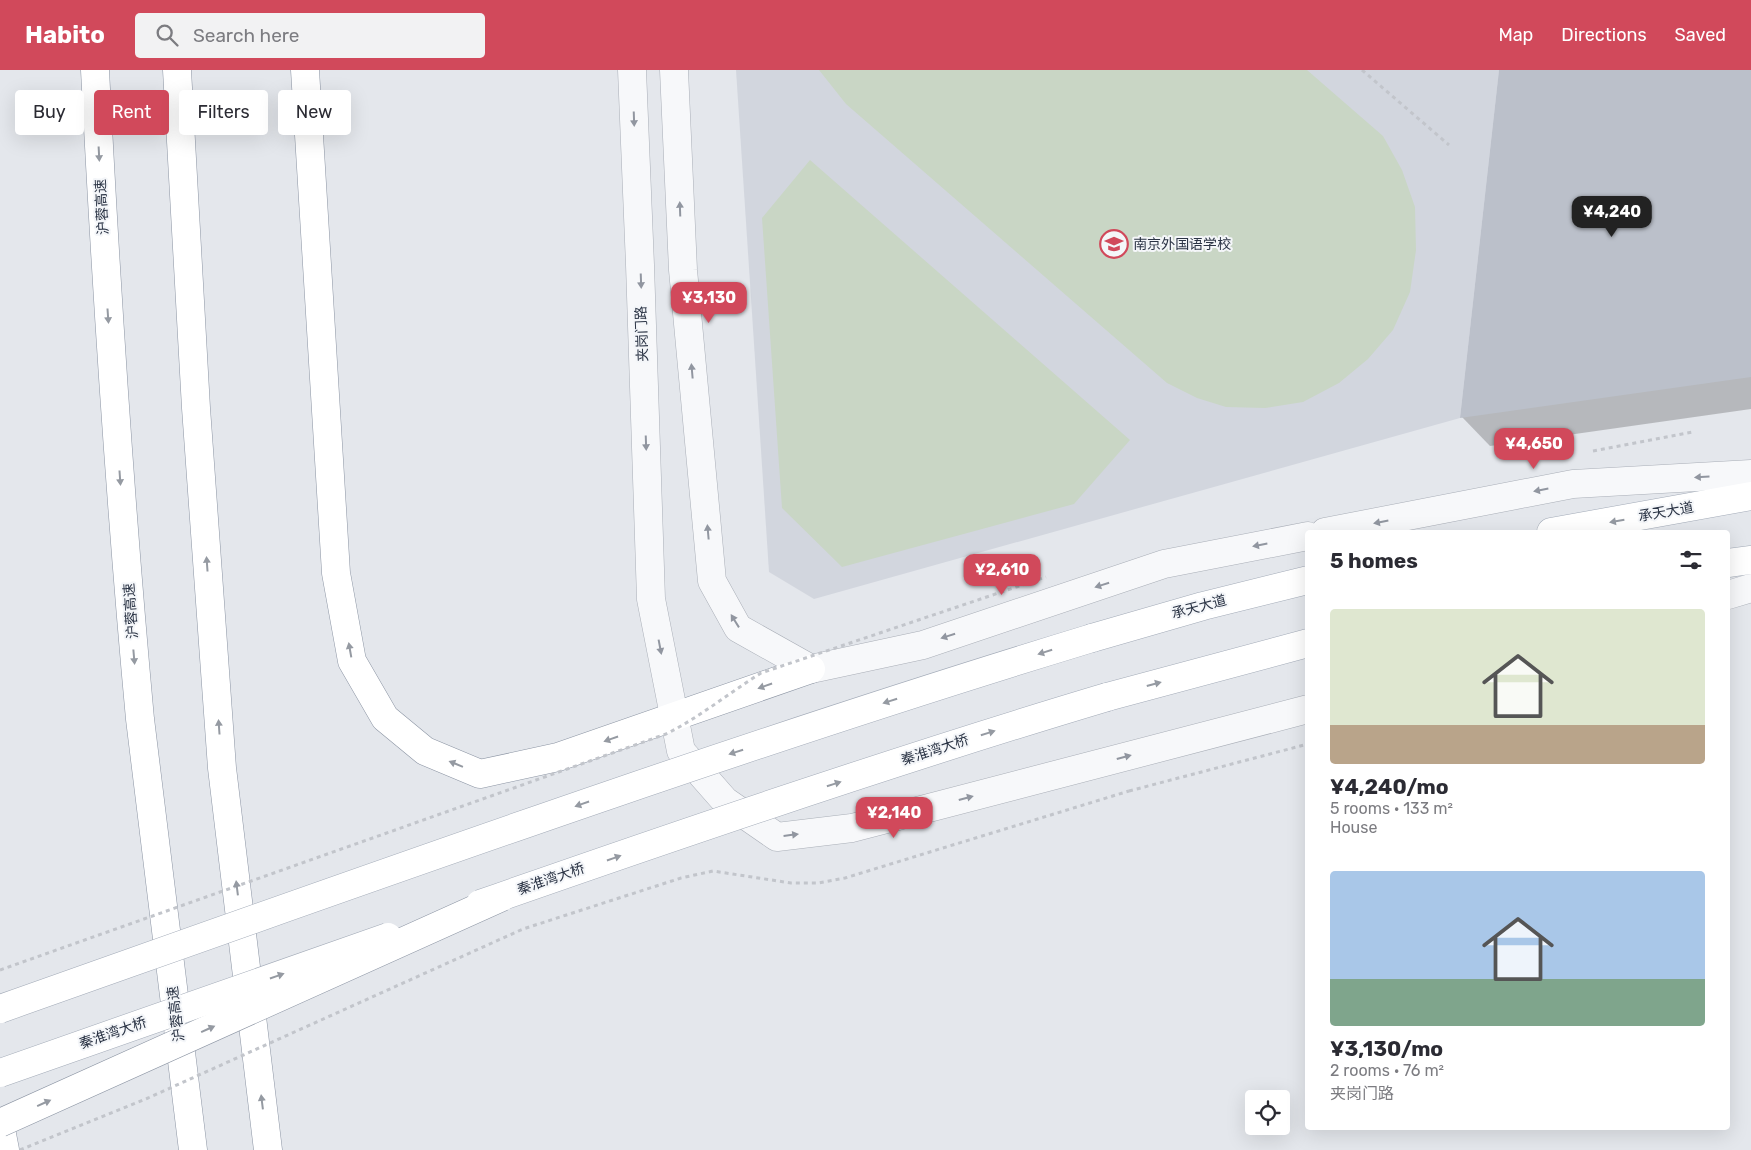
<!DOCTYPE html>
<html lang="en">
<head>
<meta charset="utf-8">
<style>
	:root { --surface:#fff; --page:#f2f2f3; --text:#2b2b33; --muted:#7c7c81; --accent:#d1495b }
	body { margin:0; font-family:Rubik,"Noto Sans SC",sans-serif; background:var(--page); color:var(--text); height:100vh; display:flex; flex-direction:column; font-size:19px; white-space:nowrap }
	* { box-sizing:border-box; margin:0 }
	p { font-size:16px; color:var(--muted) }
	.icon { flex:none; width:28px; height:28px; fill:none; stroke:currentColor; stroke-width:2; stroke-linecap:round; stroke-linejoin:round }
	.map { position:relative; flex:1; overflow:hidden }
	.drawer { position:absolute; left:1305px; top:460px; width:425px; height:600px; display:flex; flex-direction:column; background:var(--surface); border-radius:5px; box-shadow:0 5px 20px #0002 }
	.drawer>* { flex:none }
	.top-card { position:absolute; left:15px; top:20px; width:475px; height:45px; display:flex; gap:10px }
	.controls { position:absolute; left:1245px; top:1020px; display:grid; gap:10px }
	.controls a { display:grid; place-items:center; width:45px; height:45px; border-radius:5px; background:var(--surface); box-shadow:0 5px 20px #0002; font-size:25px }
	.price { position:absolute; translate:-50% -42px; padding:0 11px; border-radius:10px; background:var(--accent); color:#fff; font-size:16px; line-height:32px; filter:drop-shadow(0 1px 2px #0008) }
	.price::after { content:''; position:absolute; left:50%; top:30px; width:15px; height:11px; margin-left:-8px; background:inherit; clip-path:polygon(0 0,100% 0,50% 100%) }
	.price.on { background:#222; color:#fff }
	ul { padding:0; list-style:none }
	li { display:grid; align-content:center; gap:10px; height:265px; padding:0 25px }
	li span { display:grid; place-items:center; height:155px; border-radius:5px; color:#555 }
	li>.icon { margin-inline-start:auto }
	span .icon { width:90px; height:90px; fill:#fffc; stroke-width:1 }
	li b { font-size:21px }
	h2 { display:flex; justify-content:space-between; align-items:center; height:60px; padding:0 25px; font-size:21px }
	.tag { padding:0 18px; border-radius:5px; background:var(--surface); box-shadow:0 5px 20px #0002; font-size:18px; line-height:45px }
	.tag.on { background:var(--accent); color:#fff }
	header { display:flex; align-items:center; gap:30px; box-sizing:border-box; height:70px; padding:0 25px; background:var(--accent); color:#fff }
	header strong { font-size:24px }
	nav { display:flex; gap:28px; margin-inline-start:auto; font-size:18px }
	.search { width:350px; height:45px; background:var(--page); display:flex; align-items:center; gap:12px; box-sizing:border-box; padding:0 18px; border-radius:5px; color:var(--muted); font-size:19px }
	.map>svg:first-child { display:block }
</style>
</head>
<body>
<header>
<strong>Habito</strong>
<div class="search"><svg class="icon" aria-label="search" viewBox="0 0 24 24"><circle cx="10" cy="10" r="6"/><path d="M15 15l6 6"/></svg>Search here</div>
<nav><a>Map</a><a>Directions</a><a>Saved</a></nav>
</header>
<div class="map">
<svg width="1751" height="1080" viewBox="0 0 1751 1080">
	<rect width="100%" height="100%" fill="#e4e7ec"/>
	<path fill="#d2d6de" d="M 736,0 L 1499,0 L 1460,348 L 814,529 L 769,502 Z"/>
	<path fill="#c9d6c5" d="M 819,0 L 1307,0 L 1383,66 L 1402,100 L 1415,137 L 1416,180 L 1410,222 L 1393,260 L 1368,289 L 1339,313 L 1303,332 L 1265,338 L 1226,337 L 1197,328 L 1167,313 L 846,34 Z
		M 810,90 L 1130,370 L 1074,434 L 842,497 L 782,438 L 762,148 Z"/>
	<path fill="#0003" d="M 1500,0 L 1751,0 L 1751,339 L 1490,376 L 1462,347 Z"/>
	<path fill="#bbc0ca" d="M 1499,0 L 1751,0 L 1751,307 L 1460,348 Z"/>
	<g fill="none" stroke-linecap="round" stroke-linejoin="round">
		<defs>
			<path id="tertiary" d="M 632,0 L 640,195 L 651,529 L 681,681 L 725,731 L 777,767 L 852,758 L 1308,639
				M 674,0 L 683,200 L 712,511 L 738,558 L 811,599 L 923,575 L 1164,494 L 1308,466
				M 1325,462 L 1573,414 L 1751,404
				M 1728,525 L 1751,518"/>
			<path id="primary" d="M 1551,462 L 1751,426
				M 1728,493 L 1751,490
				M 1092,568 L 1203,536 L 1308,510
				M 1107,627 L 1308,573"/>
			<path id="motorway" d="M 95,0 C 106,216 120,433 140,649 L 193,1080
				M 177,0 L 196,338 L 222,698 L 268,1080
				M 305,0 L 336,503 L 352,591 L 385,648 L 425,681 L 480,704 L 558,687 L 811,599
				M 0,1054 L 5,1080"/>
		</defs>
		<use href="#tertiary" stroke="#a9aeb7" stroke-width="29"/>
		<use href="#primary" stroke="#a3abb8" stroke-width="29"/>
		<use href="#motorway" stroke="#8b94a3" stroke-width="29"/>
		<path stroke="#c2c5cb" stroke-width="3" stroke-dasharray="4 4" stroke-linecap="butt" d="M 1362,0 L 1449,75
			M 1593,381 L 1693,362
			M 1129,721 L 1308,674"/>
		<use href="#tertiary" stroke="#f7f8fa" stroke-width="28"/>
		<use href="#primary" stroke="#fff" stroke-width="28"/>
		<use href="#motorway" stroke="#fff" stroke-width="28"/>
		<defs>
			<path id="primary-bridge" d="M 480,834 C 688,761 896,690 1107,627
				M 0,939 C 362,811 724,680 1092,568
				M 0,1003 L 388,867"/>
			<path id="motorway-bridge" d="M 0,1053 L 502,827"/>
		</defs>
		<use href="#primary-bridge" stroke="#a3abb8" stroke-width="29" stroke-linecap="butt"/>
		<use href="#motorway-bridge" stroke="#8b94a3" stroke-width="29" stroke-linecap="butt"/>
		<path stroke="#c2c5cb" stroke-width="3" stroke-dasharray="4 4" stroke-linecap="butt" d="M 0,900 L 666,664 C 700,647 729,623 761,603 L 1046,507
			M 20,1080 L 148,1028 L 523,859 L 681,808 L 713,801 L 791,813 L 818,813 L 845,808 L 1129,721"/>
		<use href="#primary-bridge" stroke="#fff" stroke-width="28"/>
		<use href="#motorway-bridge" stroke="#fff" stroke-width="28"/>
	</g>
	<defs><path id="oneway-solid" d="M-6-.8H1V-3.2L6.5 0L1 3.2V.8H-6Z" transform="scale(1.25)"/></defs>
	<g fill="#9196a0">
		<use href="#oneway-solid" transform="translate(634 49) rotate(88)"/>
		<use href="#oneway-solid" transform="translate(680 139) rotate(-92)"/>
		<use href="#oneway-solid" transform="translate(641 211) rotate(88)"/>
		<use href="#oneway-solid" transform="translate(692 301) rotate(-95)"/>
		<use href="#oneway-solid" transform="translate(646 373) rotate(88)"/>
		<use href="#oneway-solid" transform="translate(1702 407) rotate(177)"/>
		<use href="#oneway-solid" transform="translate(1541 420) rotate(169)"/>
		<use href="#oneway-solid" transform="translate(1381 452) rotate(169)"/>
		<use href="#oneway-solid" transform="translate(708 462) rotate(-95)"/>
		<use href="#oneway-solid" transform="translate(1260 475) rotate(169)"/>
		<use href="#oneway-solid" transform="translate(1102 515) rotate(162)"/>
		<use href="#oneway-solid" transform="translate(735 551) rotate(-122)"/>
		<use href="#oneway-solid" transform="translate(948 566) rotate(162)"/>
		<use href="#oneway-solid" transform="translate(660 577) rotate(79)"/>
		<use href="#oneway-solid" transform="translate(1124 687) rotate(-15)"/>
		<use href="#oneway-solid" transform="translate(966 728) rotate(-15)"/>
		<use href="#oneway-solid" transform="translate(791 765) rotate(-7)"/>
	</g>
	<g fill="#959aa2">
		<use href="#oneway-solid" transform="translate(99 84) rotate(87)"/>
		<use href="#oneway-solid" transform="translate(108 246) rotate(86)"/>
		<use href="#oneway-solid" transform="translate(120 408) rotate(86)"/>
		<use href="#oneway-solid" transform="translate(1617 451) rotate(170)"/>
		<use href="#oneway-solid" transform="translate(207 494) rotate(-94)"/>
		<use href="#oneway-solid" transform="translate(350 580) rotate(-100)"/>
		<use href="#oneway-solid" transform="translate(1045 582) rotate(163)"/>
		<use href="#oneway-solid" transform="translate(134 587) rotate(85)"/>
		<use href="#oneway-solid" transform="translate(1154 614) rotate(-15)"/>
		<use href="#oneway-solid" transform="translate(765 616) rotate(161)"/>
		<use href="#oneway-solid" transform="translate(890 631) rotate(162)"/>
		<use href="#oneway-solid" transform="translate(219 657) rotate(-94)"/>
		<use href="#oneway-solid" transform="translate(988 663) rotate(-17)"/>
		<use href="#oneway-solid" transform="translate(611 669) rotate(161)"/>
		<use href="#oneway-solid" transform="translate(736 682) rotate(162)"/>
		<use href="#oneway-solid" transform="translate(456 694) rotate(-158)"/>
		<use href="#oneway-solid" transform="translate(834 714) rotate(-18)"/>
		<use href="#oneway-solid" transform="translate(582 734) rotate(161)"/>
		<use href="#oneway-solid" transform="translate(614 788) rotate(-19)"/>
		<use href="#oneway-solid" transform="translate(237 818) rotate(-97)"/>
		<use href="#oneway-solid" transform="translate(277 906) rotate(-19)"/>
		<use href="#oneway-solid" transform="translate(208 959) rotate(-24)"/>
		<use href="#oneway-solid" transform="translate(262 1032) rotate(-97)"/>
		<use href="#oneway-solid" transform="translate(44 1033) rotate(-24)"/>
	</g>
	<defs>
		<symbol id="school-ring" viewBox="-11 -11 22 22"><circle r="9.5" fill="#f4f6f9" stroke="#d1495b" stroke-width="1.5"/><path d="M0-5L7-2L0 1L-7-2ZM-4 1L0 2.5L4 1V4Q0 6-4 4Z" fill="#d1495b"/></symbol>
	</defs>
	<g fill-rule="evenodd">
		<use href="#school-ring" x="1098" y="158" width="32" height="32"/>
	</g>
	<g text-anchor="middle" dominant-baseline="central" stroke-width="4" stroke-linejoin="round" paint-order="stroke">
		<g font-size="14" fill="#2b3445" stroke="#f4f6f9">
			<text transform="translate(102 137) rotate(-93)">沪蓉高速</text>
			<text transform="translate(642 264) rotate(-92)">夹岗门路</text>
			<text transform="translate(1666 442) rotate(-10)">承天大道</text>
			<text transform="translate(1199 537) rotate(-15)">承天大道</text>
			<text transform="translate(131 541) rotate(-94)">沪蓉高速</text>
			<text transform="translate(935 680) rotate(-18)">秦淮湾大桥</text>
			<text transform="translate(551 809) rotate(-19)">秦淮湾大桥</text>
			<text transform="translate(176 944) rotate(-97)">沪蓉高速</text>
			<text transform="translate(113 963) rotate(-19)">秦淮湾大桥</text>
		</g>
		<g font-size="14" fill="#2b3445" stroke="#f4f6f9" text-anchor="start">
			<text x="1133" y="174">南京外国语学校</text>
		</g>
	</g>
</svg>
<div class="controls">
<a><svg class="icon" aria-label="locate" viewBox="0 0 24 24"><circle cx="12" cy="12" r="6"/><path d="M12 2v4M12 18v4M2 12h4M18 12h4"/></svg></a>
</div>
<b class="price on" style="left:1612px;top:168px">¥4,240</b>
<b class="price" style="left:709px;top:254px">¥3,130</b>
<b class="price" style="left:1534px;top:400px">¥4,650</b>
<b class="price" style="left:1002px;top:526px">¥2,610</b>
<b class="price" style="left:894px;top:769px">¥2,140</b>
<div class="top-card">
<a class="tag">Buy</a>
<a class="tag on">Rent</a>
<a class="tag">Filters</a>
<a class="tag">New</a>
</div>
<section class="drawer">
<h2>5 homes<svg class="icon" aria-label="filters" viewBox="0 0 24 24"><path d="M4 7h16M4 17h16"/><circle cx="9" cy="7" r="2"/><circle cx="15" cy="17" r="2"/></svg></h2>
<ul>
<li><span style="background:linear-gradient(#dfe7d0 75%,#b9a48a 0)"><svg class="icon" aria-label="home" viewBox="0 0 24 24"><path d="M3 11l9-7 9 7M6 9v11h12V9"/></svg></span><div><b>¥4,240/mo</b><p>5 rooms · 133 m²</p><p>House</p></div></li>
<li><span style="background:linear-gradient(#a9c7e8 70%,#7fa58c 0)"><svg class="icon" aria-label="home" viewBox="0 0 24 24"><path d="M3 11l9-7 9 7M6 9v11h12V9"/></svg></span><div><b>¥3,130/mo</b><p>2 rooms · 76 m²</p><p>夹岗门路</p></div></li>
</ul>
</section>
</div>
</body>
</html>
